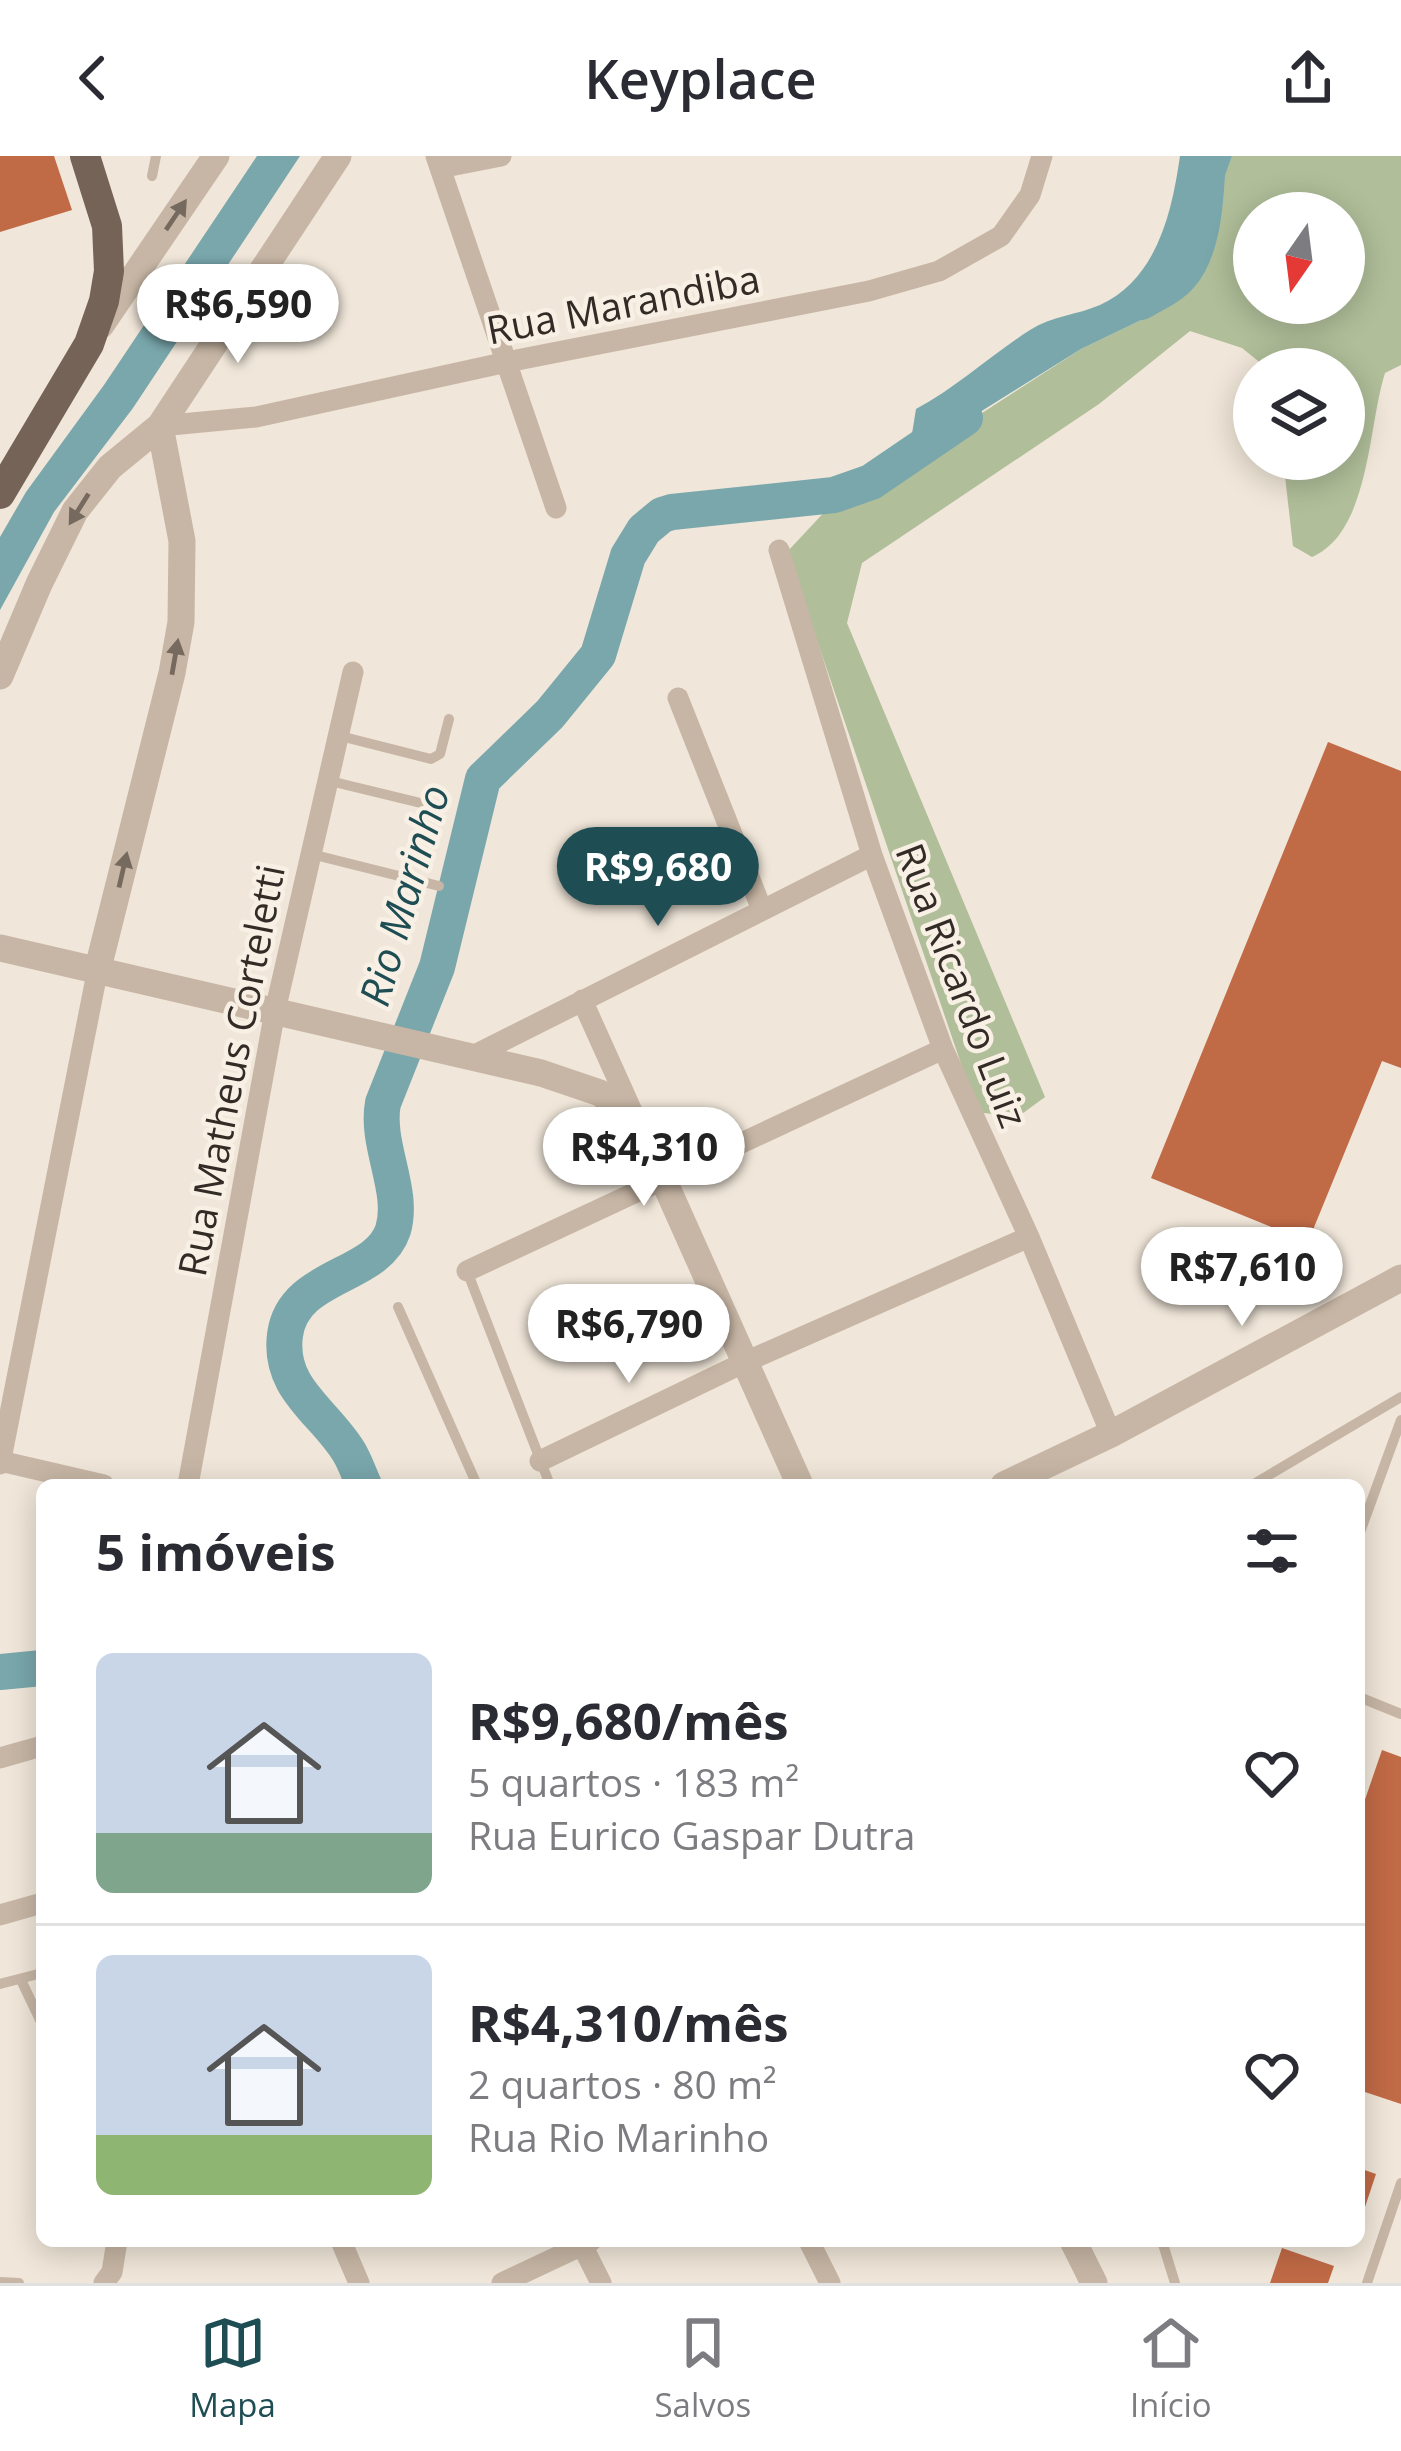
<!DOCTYPE html>
<html lang="pt">
<head>
<meta charset="utf-8">
<style>
	:root { --surface:#fff; --page:#f7f7f7; --text:#2b2b33; --muted:#7c7c81; --line:#e1e1e2; --accent:#1e4d53 }
	body { margin:0; font-family:"Open Sans",sans-serif; background:var(--page); color:var(--text); height:100vh; display:flex; flex-direction:column; font-size:45px; white-space:nowrap }
	* { box-sizing:border-box; margin:0 }
	p { font-size:39px; color:var(--muted) }
	.icon { flex:none; width:66px; height:66px; fill:none; stroke:currentColor; stroke-width:2; stroke-linecap:round; stroke-linejoin:round }
	.map { position:relative; flex:1; overflow:hidden }
	.panel { position:absolute; left:36px; top:1323px; width:1329px; height:768px; display:flex; flex-direction:column; background:var(--surface); border-radius:18px; box-shadow:0 6px 30px #0003 }
	.panel>* { flex:none }
	.needle { width:78px; rotate:194deg }
	.buttons { position:absolute; left:1233px; top:36px; display:grid; gap:24px }
	.buttons a { display:grid; place-items:center; width:132px; height:132px; border-radius:50%; background:var(--surface); box-shadow:0 6px 30px #0003; font-size:60px }
	.price { position:absolute; translate:-50% -102px; padding:0 27px; border-radius:42px; background:#fff; color:#222; font-size:39px; line-height:78px; filter:drop-shadow(0 3px 6px #0008) }
	.price::after { content:''; position:absolute; left:50%; top:72px; width:36px; height:27px; margin-left:-18px; background:inherit; clip-path:polygon(0 0,100% 0,50% 100%) }
	.price.on { background:var(--accent); color:#fff }
	ul { padding:0; list-style:none }
	li { display:flex; align-items:center; gap:36px; height:300px; padding:0 60px }
	li+li { border-top:3px solid var(--line) }
	li span { display:grid; place-items:center; flex:none; width:336px; height:240px; border-radius:18px; color:#555 }
	li>.icon { margin-inline-start:auto }
	span .icon { width:144px; height:144px; fill:#fffc; stroke-width:1 }
	li b { font-size:51px }
	h2 { display:flex; justify-content:space-between; align-items:center; height:144px; padding:0 60px; font-size:51px }
	header { display:flex; justify-content:space-between; align-items:center; height:156px; padding:0 60px; background:var(--surface); font-size:54px; font-weight:600 }
	.tab-bar { display:flex; justify-content:space-around; align-items:center; height:168px; border-top:3px solid var(--line); background:var(--surface); font-size:33px; color:var(--muted) }
	.tab-bar a { display:grid; justify-items:center; gap:6px }
	.tab-bar .on { color:var(--accent) }
	.map>svg:first-child { display:block }
</style>
</head>
<body>
<header><svg class="icon" aria-label="back" viewBox="0 0 24 24"><path d="M15 5l-7 7 7 7"/></svg>Keyplace<svg class="icon" aria-label="share" viewBox="0 0 24 24"><path d="M12 15V3M7 8l5-5 5 5M5 13v7h14v-7"/></svg></header>
<div class="map">
<svg width="1401" height="2127" viewBox="0 0 1401 2127">
	<rect width="100%" height="100%" fill="#f0e6d9"/>
	<path fill="#b0be99" fill-rule="evenodd" d="M 1232,0 L 1401,0 L 1401,209 L 1385,217 C 1368,270 1370,376 1312,401 L 1293,390 L 1283,303 L 1344,303 L 1344,213 L 1268,213 L 1242,192 L 1190,175 L 1099,248 L 862,407 L 847,467 L 1045,941 L 1019,960 L 983,957 L 973,943 L 787,396 L 845,334 L 962,270 L 1081,193 L 1158,156 ZM 1254,57 L 1344,57 L 1344,147 L 1254,147 Z"/>
	<path fill="#79a7ac" d="M 257,0 L 300,0 L 133,252 L 54,356 L 0,454 L 0,381 L 26,336 L 104,229 Z
		M 1180,0 L 1232,0 L 1197,94 L 1158,156 L 1081,193 L 924,291 L 911,284 L 916,253 C 957,231 991,199 1030,174 C 1052,160 1077,159 1100,149 C 1157,123 1172,56 1180,0 Z"/>
	<g fill="none" stroke-linecap="round" stroke-linejoin="round">
		<path stroke="#79a7ac" stroke-width="36" d="M 1141,146 C 1154,138 1171,131 1181,119 C 1205,91 1206,36 1208,0
			M 364,1329 C 359,1318 355,1306 349,1296 C 324,1255 278,1233 285,1179 C 293,1117 377,1123 393,1074 C 405,1034 375,989 383,947 L 437,811 L 483,623 L 550,558 L 598,499 L 628,400 L 644,374 L 662,359 L 672,356 L 834,339 L 871,326 L 965,262
			M 0,1516 L 42,1512"/>
	</g>
	<path fill="#c16a46" d="M 0,0 L 54,0 L 72,54 L 0,76 Z
		M 1328,586 L 1401,615 L 1401,912 L 1382,905 L 1308,1086 L 1151,1022 Z
		M 1382,1594 L 1401,1601 L 1401,1948 L 1359,1934 L 1359,1661 Z
		M 1359,2012 L 1376,2018 L 1362,2060 L 1359,2060 Z
		M 1282,2092 L 1334,2110 L 1328,2127 L 1270,2127 Z"/>
	<g fill="none" stroke-linecap="round" stroke-linejoin="round">
		<path stroke="#c7b6a5" stroke-width="10" d="M 152,20 L 156,0
			M 340,580 L 431,603 L 440,598 L 449,563
			M 330,625 L 433,650
			M 311,698 L 439,730
			M 467,1115 L 550,1329
			M 398,1151 L 477,1329
			M 1252,1329 L 1401,1241
			M 1359,1379 L 1401,1264
			M 1359,1541 L 1401,1558
			M 21,1824 L 42,1868
			M 0,1828 L 42,1817
			M 1162,2085 L 1175,2127
			M 0,2126 L 19,2127
			M 1367,2127 L 1401,2027"/>
		<path stroke="#c7b6a5" stroke-width="21" d="M 436,0 L 556,352
			M 440,12 L 501,0
			M 160,270 L 256,261 L 507,206 L 869,135 L 939,115 L 1001,80 L 1030,39 L 1042,0
			M 779,394 L 872,699 L 943,893 L 1029,1081 L 1111,1278
			M 678,542 L 762,754
			M 582,844 L 636,964
			M 471,901 L 872,699
			M 467,1115 L 943,893
			M 0,1305 L 104,1329
			M 540,1305 L 743,1207 L 1029,1081
			M 0,1308 L 98,812
			M 188,1329 L 275,855 L 353,516
			M 0,1602 L 42,1590
			M 0,1759 L 42,1747
			M 341,2085 L 359,2127
			M 809,2085 L 830,2127
			M 582,2089 L 601,2127
			M 104,2127 L 112,2116 L 117,2085
			M 502,2127 L 591,2085"/>
		<path stroke="#c7b6a5" stroke-width="27" d="M 101,169 L 216,0
			M 0,520 L 39,428 L 75,355 L 110,311 L 160,270 L 338,0
			M 0,792 L 541,917 L 600,937 L 638,967 L 800,1329
			M 98,812 L 172,517 L 181,466 L 182,385 L 160,270
			M 1004,1329 L 1111,1278 L 1401,1122
			M 1073,2085 L 1094,2127"/>
		<path stroke="#756358" stroke-width="30" d="M 0,338 L 89,188 L 104,145 L 109,115 L 107,70 L 85,0"/>
	</g>
	<defs><path id="oneway-solid" d="M-6-.8H1V-3.2L6.5 0L1 3.2V.8H-6Z" transform="scale(3)"/></defs>
	<g fill="#766a5f">
		<use href="#oneway-solid" transform="translate(176 59) rotate(-56)"/>
		<use href="#oneway-solid" transform="translate(79 353) rotate(122)"/>
		<use href="#oneway-solid" transform="translate(175 501) rotate(-80)"/>
		<use href="#oneway-solid" transform="translate(123 714) rotate(-77)"/>
	</g>
	<g text-anchor="middle" dominant-baseline="central" stroke-width="9" stroke-linejoin="round" paint-order="stroke">
		<g font-size="39" fill="#332b26" stroke="#f8f0e4">
			<text transform="translate(623 147) rotate(-11)">Rua Marandiba</text>
			<text transform="translate(963 829) rotate(69)">Rua Ricardo Luiz</text>
			<text transform="translate(230 914) rotate(-79)">Rua Matheus Corteletti</text>
		</g>
		<g font-size="42" font-style="italic" fill="#1e4d53" stroke="#f8f0e4">
			<text transform="translate(403 739) rotate(-74)">Rio Marinho</text>
		</g>
	</g>
</svg>
<div class="buttons">
<a><svg class="needle" viewBox="-14 -14 28 28"><path d="M0-13l5 13h-10z" fill="#e53935"/><path d="M0 13l5-13h-10z" fill="#7c7c81"/></svg></a>
<a><svg class="icon" aria-label="layers" viewBox="0 0 24 24"><path d="M12 4l9 5-9 5-9-5zM3 14l9 5 9-5"/></svg></a>
</div>
<b class="price" style="left:238px;top:210px">R$6,590</b>
<b class="price on" style="left:658px;top:773px">R$9,680</b>
<b class="price" style="left:644px;top:1053px">R$4,310</b>
<b class="price" style="left:1242px;top:1173px">R$7,610</b>
<b class="price" style="left:629px;top:1230px">R$6,790</b>
<section class="panel">
<h2>5 imóveis<svg class="icon" aria-label="filters" viewBox="0 0 24 24"><path d="M4 7h16M4 17h16"/><circle cx="9" cy="7" r="2"/><circle cx="15" cy="17" r="2"/></svg></h2>
<ul>
<li><span style="background:linear-gradient(#c9d6e8 75%,#7fa58c 0)"><svg class="icon" aria-label="home" viewBox="0 0 24 24"><path d="M3 11l9-7 9 7M6 9v11h12V9"/></svg></span><div><b>R$9,680/mês</b><p>5 quartos · 183 m²</p><p>Rua Eurico Gaspar Dutra</p></div><svg class="icon" aria-label="heart" viewBox="0 0 24 24"><path d="M12 20l-8-8c-3-5 5-10 8-4 3-6 11-1 8 4z"/></svg></li>
<li><span style="background:linear-gradient(#c9d6e8 75%,#8fb573 0)"><svg class="icon" aria-label="home" viewBox="0 0 24 24"><path d="M3 11l9-7 9 7M6 9v11h12V9"/></svg></span><div><b>R$4,310/mês</b><p>2 quartos · 80 m²</p><p>Rua Rio Marinho</p></div><svg class="icon" aria-label="heart" viewBox="0 0 24 24"><path d="M12 20l-8-8c-3-5 5-10 8-4 3-6 11-1 8 4z"/></svg></li>
</ul>
</section>
</div>
<nav class="tab-bar">
<a class="on"><svg class="icon" aria-label="map" viewBox="0 0 24 24"><path d="M3 6l6-2 6 2 6-2v14l-6 2-6-2-6 2zM9 4v14M15 6v14"/></svg>Mapa</a>
<a><svg class="icon" aria-label="saved" viewBox="0 0 24 24"><path d="M7 4h10v16l-5-4-5 4z"/></svg>Salvos</a>
<a><svg class="icon" aria-label="home" viewBox="0 0 24 24"><path d="M3 11l9-7 9 7M6 9v11h12V9"/></svg>Início</a>
</nav>
</body>
</html>
